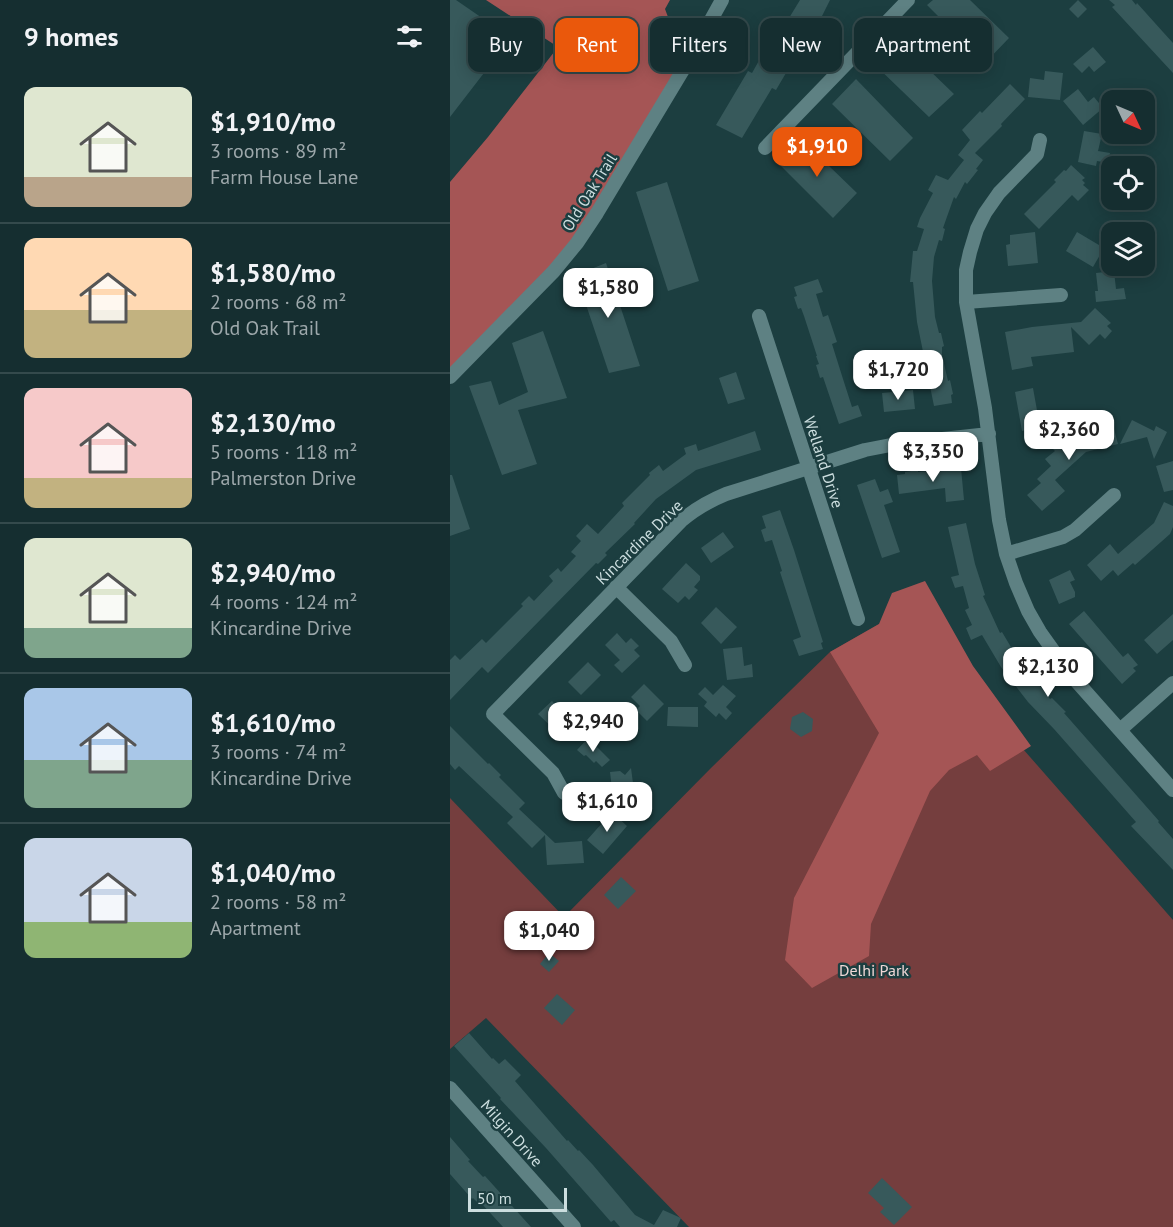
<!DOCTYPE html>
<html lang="en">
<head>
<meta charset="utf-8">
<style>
	:root { --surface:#152e30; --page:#223a3c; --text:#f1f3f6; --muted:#9da8ab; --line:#344a4c; --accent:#ea580c }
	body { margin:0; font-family:"PT Sans",sans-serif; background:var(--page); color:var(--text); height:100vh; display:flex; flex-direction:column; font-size:22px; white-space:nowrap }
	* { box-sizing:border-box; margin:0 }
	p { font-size:20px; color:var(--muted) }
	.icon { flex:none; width:33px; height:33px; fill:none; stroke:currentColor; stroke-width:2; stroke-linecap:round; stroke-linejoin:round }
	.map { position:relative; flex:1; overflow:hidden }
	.side { display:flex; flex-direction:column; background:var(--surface); width:450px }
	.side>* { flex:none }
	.hud { position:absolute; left:18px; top:18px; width:570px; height:54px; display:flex; gap:12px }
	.needle { width:39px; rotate:134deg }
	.buttons { position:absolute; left:651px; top:90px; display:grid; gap:12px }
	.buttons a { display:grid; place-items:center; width:54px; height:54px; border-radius:12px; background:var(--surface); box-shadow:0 3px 15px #0003,0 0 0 2px var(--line); font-size:30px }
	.scale { position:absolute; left:18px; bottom:15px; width:99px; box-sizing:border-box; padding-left:6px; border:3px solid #ccdedf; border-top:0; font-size:16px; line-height:21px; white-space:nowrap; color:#ccdedf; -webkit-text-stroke:4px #1c3e40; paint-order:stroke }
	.price { position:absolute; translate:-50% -51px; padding:0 14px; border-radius:12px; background:#fff; color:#222; font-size:20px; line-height:39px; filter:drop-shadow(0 2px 3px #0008) }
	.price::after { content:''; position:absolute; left:50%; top:36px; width:18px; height:14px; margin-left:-9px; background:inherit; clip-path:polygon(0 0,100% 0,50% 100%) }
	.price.current { background:var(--accent); color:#fff }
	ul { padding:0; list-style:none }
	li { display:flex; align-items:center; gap:18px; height:150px; padding:0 24px }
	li+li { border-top:2px solid var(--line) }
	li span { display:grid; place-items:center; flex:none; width:168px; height:120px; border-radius:12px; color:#555 }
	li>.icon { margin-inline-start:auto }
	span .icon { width:72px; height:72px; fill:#fffc; stroke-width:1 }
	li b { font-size:26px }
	h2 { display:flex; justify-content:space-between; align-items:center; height:72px; padding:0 24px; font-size:26px }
	.chip { padding:0 21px; border-radius:12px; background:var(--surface); box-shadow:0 3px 15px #0003,0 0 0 2px var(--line); font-size:21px; line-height:54px }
	.chip.current { background:var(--accent); color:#fff }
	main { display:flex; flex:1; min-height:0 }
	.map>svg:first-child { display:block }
</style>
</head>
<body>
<main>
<section class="side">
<h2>9 homes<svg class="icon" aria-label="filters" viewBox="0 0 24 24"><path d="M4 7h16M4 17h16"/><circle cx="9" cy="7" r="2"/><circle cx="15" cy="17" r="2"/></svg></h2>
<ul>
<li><span style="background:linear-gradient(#dfe7d0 75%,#b9a48a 0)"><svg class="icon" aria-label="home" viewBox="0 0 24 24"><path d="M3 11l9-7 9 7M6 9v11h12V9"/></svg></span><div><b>$1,910/mo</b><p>3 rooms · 89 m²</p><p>Farm House Lane</p></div></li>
<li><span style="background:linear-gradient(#ffd9b3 60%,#c2b280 0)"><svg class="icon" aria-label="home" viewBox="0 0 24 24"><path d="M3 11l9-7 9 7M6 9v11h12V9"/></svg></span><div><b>$1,580/mo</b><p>2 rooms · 68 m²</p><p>Old Oak Trail</p></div></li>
<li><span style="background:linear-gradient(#f6c9c9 75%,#c2b280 0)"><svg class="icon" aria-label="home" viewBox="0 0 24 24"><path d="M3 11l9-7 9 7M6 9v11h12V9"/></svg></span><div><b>$2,130/mo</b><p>5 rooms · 118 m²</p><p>Palmerston Drive</p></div></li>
<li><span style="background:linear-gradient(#dfe7d0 75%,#7fa58c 0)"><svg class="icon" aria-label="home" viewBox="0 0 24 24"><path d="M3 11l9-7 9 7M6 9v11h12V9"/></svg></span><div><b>$2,940/mo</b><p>4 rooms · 124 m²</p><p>Kincardine Drive</p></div></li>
<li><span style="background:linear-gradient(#a9c7e8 60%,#7fa58c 0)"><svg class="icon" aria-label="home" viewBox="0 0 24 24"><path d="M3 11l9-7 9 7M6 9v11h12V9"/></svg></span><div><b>$1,610/mo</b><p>3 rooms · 74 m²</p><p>Kincardine Drive</p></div></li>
<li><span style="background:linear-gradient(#c9d6e8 70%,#8fb573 0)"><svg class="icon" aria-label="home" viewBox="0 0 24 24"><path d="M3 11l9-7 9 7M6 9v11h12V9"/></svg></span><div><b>$1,040/mo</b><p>2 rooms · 58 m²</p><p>Apartment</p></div></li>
</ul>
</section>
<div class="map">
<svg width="723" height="1227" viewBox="0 0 723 1227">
	<rect width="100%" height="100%" fill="#1c3e40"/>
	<path fill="#753e3e" d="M 452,611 L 723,920 L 723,1227 L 239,1227 L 36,1018 L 0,1049 L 0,798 L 114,917 L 261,768 L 380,652 Z"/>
	<path fill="#a55555" d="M 36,0 L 220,0 L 215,9 L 236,65 L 126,243 L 0,377 L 0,182 L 38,137 L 108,47 Z
		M 475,581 L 523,666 L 581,746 L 540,771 L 527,755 L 499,770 L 480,791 L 421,924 L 419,956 L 362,988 L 335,960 L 344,898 L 429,733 L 380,652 L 429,624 L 442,593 Z"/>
	<path fill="#37595b" d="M 0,0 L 6,0 L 61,38 L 0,117 Z
		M 350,0 L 380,0 L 359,42 L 356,39 L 326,90 L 322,88 L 292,138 L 266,125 L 298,71 L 302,73 L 332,20 L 336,23 Z
		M 483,0 L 520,0 L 559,38 L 535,63 L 477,5 Z
		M 628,0 L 637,9 L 628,18 L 619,9 Z
		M 659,0 L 682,0 L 686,5 L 687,3 L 713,32 L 723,43 L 723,73 L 662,7 L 665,5 Z
		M 447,39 L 504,94 L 479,117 L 423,63 Z
		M 643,47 L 656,62 L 644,72 L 639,66 L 632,73 L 623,64 Z
		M 595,71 L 613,73 L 610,100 L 578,97 L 580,78 L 594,80 Z
		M 406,79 L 463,138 L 440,161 L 382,104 Z
		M 560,84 L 575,99 L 551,124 L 552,126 L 525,153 L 533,160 L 526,169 L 528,170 L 517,184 L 515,182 L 506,199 L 504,197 L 493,228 L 495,229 L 492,241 L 489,240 L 484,257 L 482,281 L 485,317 L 489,333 L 491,333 L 494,346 L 492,347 L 492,355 L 498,381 L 500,380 L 503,394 L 501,395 L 502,403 L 484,406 L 467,322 L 463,282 L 460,282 L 463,251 L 467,251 L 474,229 L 467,227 L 470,218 L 483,193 L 478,190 L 486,175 L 498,180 L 514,160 L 508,155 L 520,140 L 512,130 L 530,111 L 532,113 Z
		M 628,89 L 638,102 L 644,97 L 653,108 L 633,125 L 613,101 Z
		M 634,131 L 652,134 L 648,151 L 660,153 L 658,163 L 647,161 L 646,166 L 628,162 Z
		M 350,138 L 407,193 L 383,218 L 328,163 Z
		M 621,165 L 635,178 L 632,180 L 635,183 L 633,185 L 639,190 L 628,201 L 622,195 L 589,229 L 574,214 L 606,182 L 604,180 L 614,170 L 616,171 Z
		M 217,182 L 249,281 L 218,291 L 186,192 Z
		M 585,232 L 588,263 L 558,266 L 556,245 L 560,244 L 560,235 Z
		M 627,232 L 654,248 L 643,267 L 616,251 Z
		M 156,263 L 190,366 L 159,373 L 126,275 Z
		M 664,271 L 666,289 L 674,288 L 676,299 L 646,302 L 645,291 L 648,291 L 646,273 Z
		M 368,279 L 373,292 L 366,294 L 373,317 L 378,315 L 387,342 L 382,344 L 393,379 L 402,407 L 408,405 L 412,416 L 389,424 L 373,377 L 370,378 L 366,365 L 369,364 L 366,356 L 367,356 L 354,316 L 351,308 L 348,309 L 344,297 L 347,296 L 344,287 Z
		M 645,308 L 661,323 L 657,326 L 662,331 L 655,339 L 650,334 L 639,345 L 621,327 L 624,352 L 581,357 L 583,366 L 562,370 L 555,332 L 582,327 L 631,322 Z
		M 93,331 L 117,398 L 68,410 L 87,464 L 52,475 L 19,386 L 41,381 L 49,405 L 78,392 L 62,343 Z
		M 286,372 L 295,399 L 278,404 L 269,378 Z
		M 583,388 L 590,427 L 572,431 L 565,392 Z
		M 463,390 L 465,409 L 434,412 L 432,393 Z
		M 660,420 L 662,426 L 663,425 L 668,444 L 636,452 L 605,480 L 615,491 L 592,511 L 577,495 L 591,483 L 587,479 L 601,466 L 595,459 L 605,451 L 603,449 L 606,446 L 603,443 L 613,434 L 617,439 L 620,437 L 648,430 L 646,424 Z
		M 682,420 L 704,431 L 706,426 L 717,432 L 704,459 L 697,437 L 670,444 Z
		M 305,431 L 311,450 L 246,470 L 206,499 L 184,523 L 185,524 L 155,553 L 157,555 L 148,564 L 146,563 L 38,673 L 32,667 L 0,700 L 0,660 L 5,655 L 10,660 L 32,639 L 36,643 L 73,606 L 71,604 L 79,596 L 84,601 L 103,581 L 99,576 L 108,568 L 111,572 L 126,556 L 121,552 L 131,541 L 126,536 L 137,524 L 148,534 L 174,506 L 172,503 L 200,475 L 199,473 L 209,465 L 213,471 L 236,454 L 234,448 L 246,444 L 248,451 Z
		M 723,461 L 723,490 L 714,492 L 706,466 Z
		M 511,468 L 514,500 L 496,502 L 495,488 L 449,494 L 447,475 L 455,474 L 455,472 L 468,470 L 468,472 Z
		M 0,475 L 2,475 L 20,529 L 0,536 Z
		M 425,479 L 430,492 L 438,489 L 443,502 L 434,505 L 450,552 L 432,558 L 407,485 Z
		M 714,502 L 723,506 L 723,527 L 720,534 L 685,565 L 683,563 L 668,576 L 663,570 L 651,581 L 637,565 L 660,544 L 668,554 L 704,523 Z
		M 330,510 L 344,550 L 373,642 L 371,643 L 373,649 L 349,656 L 343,640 L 351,637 L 330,572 L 332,571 L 322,540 L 315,542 L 311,530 L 316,528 L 312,516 Z
		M 516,523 L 525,564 L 535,595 L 533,596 L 550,633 L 552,632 L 570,662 L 571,661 L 600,699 L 602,698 L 616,712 L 614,713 L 709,821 L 708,822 L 723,839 L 723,870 L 681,826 L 686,822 L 604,729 L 578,702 L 551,667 L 532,635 L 521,640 L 516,628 L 522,625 L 515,610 L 519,608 L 513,586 L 505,588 L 501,577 L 509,575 L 498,527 Z
		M 273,532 L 284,547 L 261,563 L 251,548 Z
		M 236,563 L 250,576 L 250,580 L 244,587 L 248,590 L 239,600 L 235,596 L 228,603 L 212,589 Z
		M 620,570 L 625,580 L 620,582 L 625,592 L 625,597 L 609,604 L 599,580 Z
		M 266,607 L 287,627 L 271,644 L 251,623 Z
		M 634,611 L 673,657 L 678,653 L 688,665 L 683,668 L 686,671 L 672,684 L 619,624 Z
		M 723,614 L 723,640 L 707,654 L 694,640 Z
		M 167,633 L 176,643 L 181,638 L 189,646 L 184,650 L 190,656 L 172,673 L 164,665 L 170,660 L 155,645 Z
		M 292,647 L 294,666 L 302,664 L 303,677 L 277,680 L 273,649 Z
		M 138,662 L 151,675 L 131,695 L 118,682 Z
		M 194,684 L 214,704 L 197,721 L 186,710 L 190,706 L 181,697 Z
		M 273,685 L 286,696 L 276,707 L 282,713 L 276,720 L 269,713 L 266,717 L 254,706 L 257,702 L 248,694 L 255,687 L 263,695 Z
		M 102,701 L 119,720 L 119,724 L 109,734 L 88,714 Z
		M 218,707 L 248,707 L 248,727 L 217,726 Z
		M 353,712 L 363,719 L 362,731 L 351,737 L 340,729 L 342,717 Z
		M 0,726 L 38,764 L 39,763 L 51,775 L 49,777 L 75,803 L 69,809 L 105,843 L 132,841 L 134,863 L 97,865 L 95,835 L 82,848 L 57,823 L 63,817 L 9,766 L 5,770 L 0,764 Z
		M 138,738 L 160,760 L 152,767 L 146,761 L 144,763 L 136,755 L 134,756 L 127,750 Z
		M 181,768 L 186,806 L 162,809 L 160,789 L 162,789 L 160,772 L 170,771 L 175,775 Z
		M 162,812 L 177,826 L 153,854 L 137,840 Z
		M 171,877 L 186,891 L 168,909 L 154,895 Z
		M 99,953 L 109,961 L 99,972 L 90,964 Z
		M 107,994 L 125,1010 L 112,1025 L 94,1008 Z
		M 19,1033 L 42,1059 L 43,1058 L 49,1064 L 55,1059 L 71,1075 L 65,1081 L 117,1141 L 118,1140 L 128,1151 L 129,1150 L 143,1165 L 185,1215 L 204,1225 L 213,1210 L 231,1218 L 227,1227 L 170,1227 L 164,1220 L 161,1222 L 96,1148 L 50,1099 L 51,1098 L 4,1046 Z
		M 0,1137 L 20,1160 L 18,1161 L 33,1177 L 35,1176 L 81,1227 L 53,1227 L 32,1204 L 31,1206 L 23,1198 L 22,1199 L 0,1174 Z
		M 432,1178 L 462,1207 L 444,1225 L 430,1212 L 434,1208 L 418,1193 Z"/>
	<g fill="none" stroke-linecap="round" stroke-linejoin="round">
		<path stroke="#5e8183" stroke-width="14" d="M 590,140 L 587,154 L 549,193 L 535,213 L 527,229 L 520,252 L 516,270 L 516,302 L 535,408 L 549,520 L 556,554 L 566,583 L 578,611 L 590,632 L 620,674 L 723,790
			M 315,148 L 458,0
			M 516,302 L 611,295
			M 309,316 L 408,619
			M 0,377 L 104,271 L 127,243 L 147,213 L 236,65 L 272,0
			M 556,554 L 613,537 L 625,530 L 664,495
			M 166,587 L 221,641 L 235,665
			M 670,730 L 723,683
			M 114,793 L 103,773 L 43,714 L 231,521 C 245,509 259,501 276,494 L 415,450 L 446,444 L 539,434
			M 0,1088 L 124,1227"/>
	</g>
	<g text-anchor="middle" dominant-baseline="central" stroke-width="5" stroke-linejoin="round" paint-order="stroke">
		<g font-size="16" fill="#ccdedf" stroke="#1c3e40">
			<text transform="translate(139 192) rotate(-58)">Old Oak Trail</text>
			<text transform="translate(374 462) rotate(72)">Welland Drive</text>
			<text transform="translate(189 542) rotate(-44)">Kincardine Drive</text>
			<text transform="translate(62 1133) rotate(48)">Milgin Drive</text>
		</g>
		<g font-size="16" fill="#f0d8d7" stroke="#1c3e40">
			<text x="424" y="970">Delhi Park</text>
		</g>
	</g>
</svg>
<div class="buttons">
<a><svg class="needle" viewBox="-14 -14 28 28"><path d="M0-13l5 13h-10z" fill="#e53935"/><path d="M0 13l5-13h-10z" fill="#9da8ab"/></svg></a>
<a><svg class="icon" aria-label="locate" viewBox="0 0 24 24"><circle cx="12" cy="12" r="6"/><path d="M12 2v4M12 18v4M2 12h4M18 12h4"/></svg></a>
<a><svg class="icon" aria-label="layers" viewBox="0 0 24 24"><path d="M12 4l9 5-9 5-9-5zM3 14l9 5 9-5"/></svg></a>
</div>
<div class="scale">50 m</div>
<b class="price current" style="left:367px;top:178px">$1,910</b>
<b class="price" style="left:158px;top:319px">$1,580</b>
<b class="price" style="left:448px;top:401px">$1,720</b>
<b class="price" style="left:619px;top:461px">$2,360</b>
<b class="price" style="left:483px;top:483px">$3,350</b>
<b class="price" style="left:598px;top:698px">$2,130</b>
<b class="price" style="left:143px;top:753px">$2,940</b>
<b class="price" style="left:157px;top:833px">$1,610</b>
<b class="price" style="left:99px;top:962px">$1,040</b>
<div class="hud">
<a class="chip">Buy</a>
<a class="chip current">Rent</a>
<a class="chip">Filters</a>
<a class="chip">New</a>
<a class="chip">Apartment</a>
</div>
</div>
</main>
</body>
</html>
